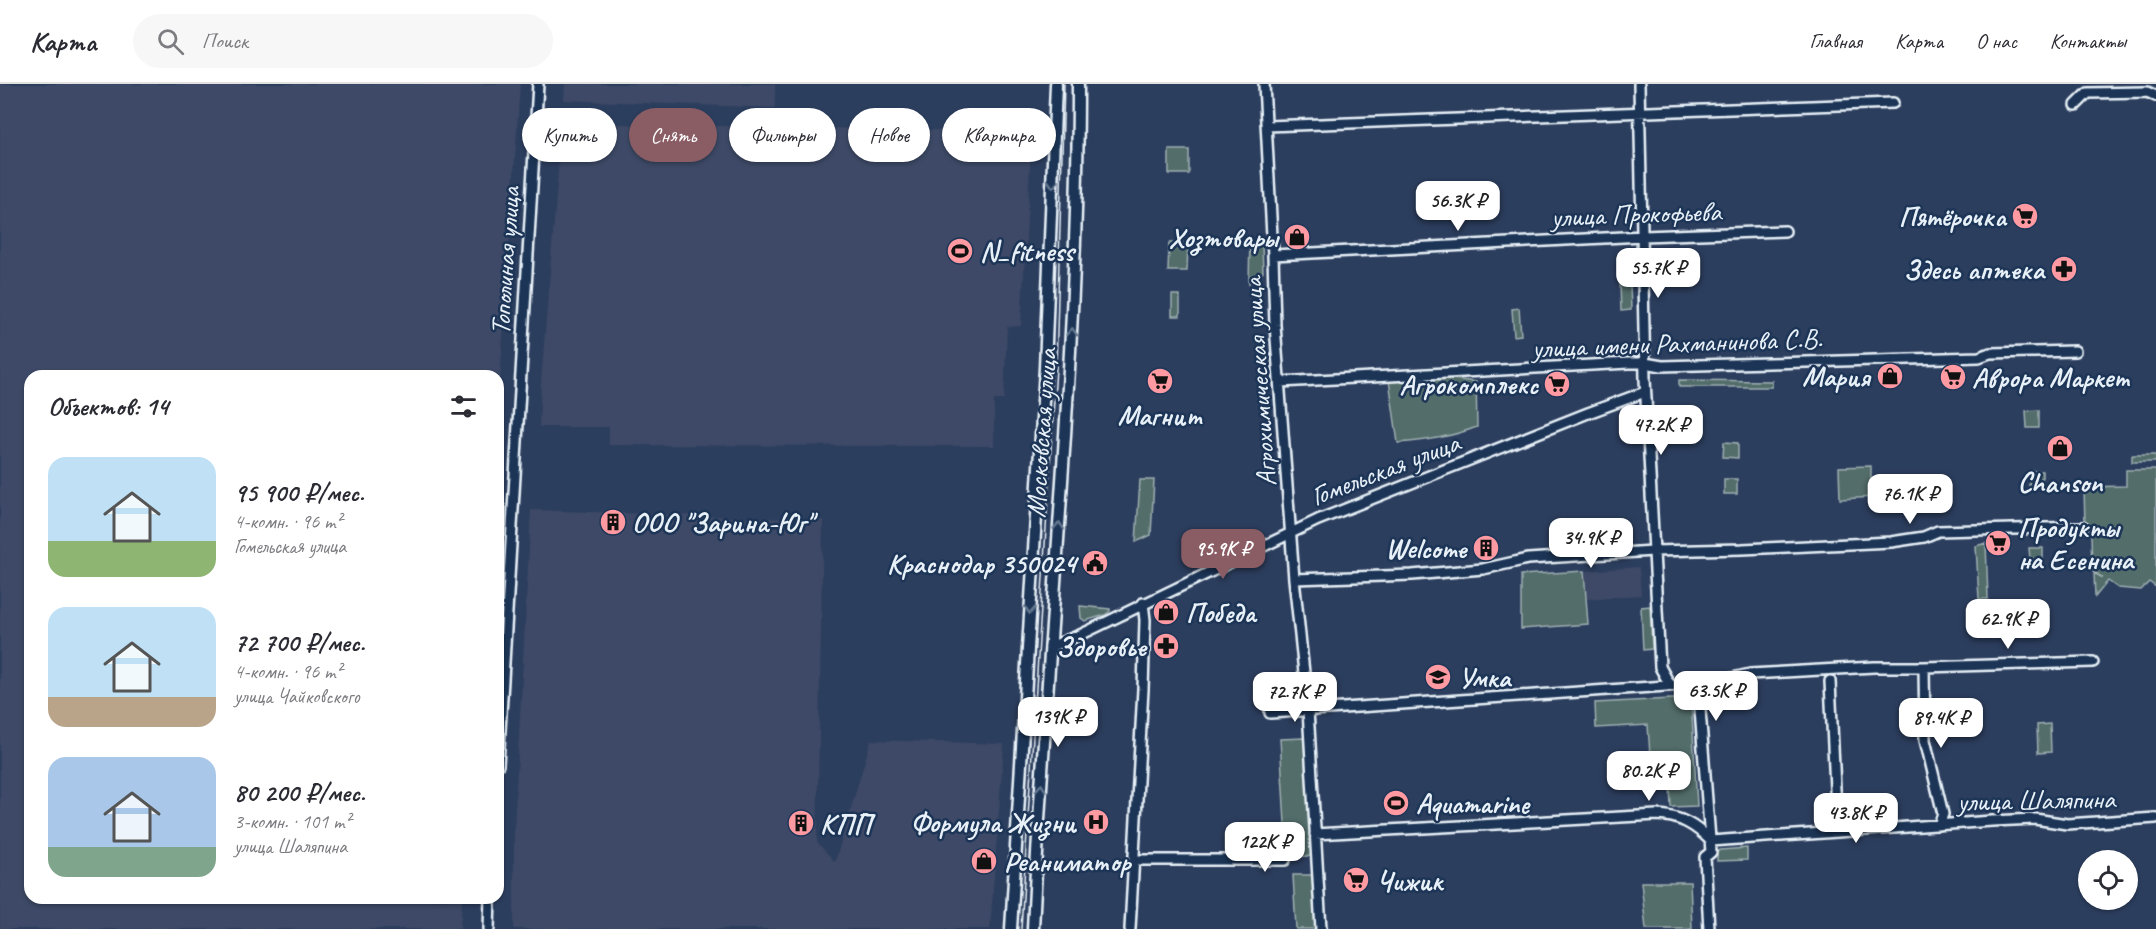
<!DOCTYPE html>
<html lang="ru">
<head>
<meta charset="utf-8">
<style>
	:root { --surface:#fff; --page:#f7f7f7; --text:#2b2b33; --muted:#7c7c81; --line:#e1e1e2; --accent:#8a5d65 }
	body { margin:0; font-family:Caveat,sans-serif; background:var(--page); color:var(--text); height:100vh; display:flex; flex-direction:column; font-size:22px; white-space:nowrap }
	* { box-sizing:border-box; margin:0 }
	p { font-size:20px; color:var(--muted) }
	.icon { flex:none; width:33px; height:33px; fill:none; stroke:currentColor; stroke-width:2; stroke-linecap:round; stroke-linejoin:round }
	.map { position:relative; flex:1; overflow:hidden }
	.side { position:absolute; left:24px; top:286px; width:480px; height:534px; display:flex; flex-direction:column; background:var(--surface); border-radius:18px; box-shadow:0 2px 4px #0004 }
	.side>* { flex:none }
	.hud { position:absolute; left:522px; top:24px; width:570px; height:54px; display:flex; gap:12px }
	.buttons { position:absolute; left:2078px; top:766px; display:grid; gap:12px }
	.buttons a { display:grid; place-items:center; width:60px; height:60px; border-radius:50%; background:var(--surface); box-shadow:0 2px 4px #0004; font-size:30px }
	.price { position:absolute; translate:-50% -51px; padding:0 14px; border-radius:12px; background:#fff; color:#222; font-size:20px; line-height:39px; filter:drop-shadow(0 2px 3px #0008) }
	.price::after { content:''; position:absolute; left:50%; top:36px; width:18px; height:14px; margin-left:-9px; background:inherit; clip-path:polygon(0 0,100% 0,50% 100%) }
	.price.current { background:var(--accent); color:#fff }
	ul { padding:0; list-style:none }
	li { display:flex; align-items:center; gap:18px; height:150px; padding:0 24px }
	li span { display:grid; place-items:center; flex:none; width:168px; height:120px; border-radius:18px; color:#555 }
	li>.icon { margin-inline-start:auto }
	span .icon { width:72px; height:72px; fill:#fffc; stroke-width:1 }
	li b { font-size:26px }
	h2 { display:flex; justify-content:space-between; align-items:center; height:72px; padding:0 24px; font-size:26px }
	.pill { padding:0 21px; border-radius:27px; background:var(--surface); box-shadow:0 2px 4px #0004; font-size:21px; line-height:54px }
	.pill.current { background:var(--accent); color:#fff }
	header { display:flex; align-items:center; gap:36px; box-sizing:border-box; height:84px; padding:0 30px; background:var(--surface); border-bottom:2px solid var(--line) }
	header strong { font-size:28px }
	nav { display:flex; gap:33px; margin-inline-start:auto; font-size:21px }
	.search { width:420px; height:54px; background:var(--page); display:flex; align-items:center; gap:15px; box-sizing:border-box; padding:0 21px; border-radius:33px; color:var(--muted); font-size:22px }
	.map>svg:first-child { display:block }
</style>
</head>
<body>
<header>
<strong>Карта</strong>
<div class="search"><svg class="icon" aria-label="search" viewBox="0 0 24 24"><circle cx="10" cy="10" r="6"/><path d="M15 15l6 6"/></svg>Поиск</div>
<nav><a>Главная</a><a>Карта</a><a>О нас</a><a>Контакты</a></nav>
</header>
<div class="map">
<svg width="2156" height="845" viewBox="0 0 2156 845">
	<rect width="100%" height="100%" fill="#2c3e5e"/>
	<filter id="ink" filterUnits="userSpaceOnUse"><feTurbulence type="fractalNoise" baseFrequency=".0167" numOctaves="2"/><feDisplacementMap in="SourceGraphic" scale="12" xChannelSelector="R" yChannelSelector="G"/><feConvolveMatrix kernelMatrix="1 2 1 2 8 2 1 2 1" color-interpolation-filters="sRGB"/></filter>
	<g filter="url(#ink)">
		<path fill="#3e4966" d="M 0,0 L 520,0 L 498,327 L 498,292 L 30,292 L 30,814 L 462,815 L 460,845 L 0,845 Z
			M 565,0 L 775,0 L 775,24 L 564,16 Z
			M 562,39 L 1032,48 L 1021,242 L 1007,243 L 1004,316 L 994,316 L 994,362 L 609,361 L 609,343 L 539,343 L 541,298 Z
			M 531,426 L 823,436 L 817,758 L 835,778 L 871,656 L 1004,660 L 990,845 L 514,845 L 514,745 Z
			M 1639,483 L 1641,511 L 1586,515 L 1584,487 Z"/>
		<path fill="#536d6a" stroke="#9eafb1" stroke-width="1.5" d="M 1169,66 L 1189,66 L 1189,90 L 1169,90 Z
			M 1250,153 L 1253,158 L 1262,160 L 1263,188 L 1257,197 L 1253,196 L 1249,199 Z
			M 1169,159 L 1188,159 L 1187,187 L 1168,187 Z
			M 1630,199 L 1631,226 L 1621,227 L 1620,200 Z
			M 1172,211 L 1180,211 L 1180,232 L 1172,232 Z
			M 1519,224 L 1521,251 L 1514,252 L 1512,225 Z
			M 1437,293 L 1476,298 L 1477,343 C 1451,353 1426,357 1398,359 L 1389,296 Z
			M 1679,296 L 1772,297 L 1772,303 L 1679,303 Z
			M 2039,326 L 2039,344 L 2027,344 L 2026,327 Z
			M 1724,358 L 1738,359 L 1738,374 L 1723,373 Z
			M 2132,371 L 2156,371 L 2156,378 L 2132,378 Z
			M 1871,382 L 1871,399 L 1875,400 L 1875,413 L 1840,415 L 1839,383 Z
			M 2126,386 L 2156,386 L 2156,503 L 2149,498 L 2141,506 L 2118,504 L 2108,497 L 2095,513 L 2094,489 L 2103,494 L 2092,486 L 2091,451 L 2085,441 L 2084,403 L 2126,402 Z
			M 2029,387 L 2042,387 L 2042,404 L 2029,404 Z
			M 1724,395 L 1737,395 L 1737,410 L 1724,410 Z
			M 1140,396 L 1154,396 L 1151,451 L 1136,458 Z
			M 1986,459 L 1988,515 L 1979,515 L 1976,462 Z
			M 2029,464 L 2043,464 L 2043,475 L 2030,475 Z
			M 1584,487 L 1588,540 L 1521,545 L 1521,491 Z
			M 1080,522 L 1110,525 L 1110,527 L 1105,531 L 1085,537 L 1081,534 Z
			M 1650,522 L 1652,565 L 1643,566 L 1641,523 Z
			M 1691,614 L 1697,722 L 1671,723 L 1670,702 L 1652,702 L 1648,641 L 1596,644 L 1595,619 Z
			M 2050,640 L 2051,668 L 2038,669 L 2037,641 Z
			M 1304,654 L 1311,772 L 1287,773 L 1280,655 Z
			M 1747,764 L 1747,776 L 1717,777 L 1717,768 L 1720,766 Z
			M 1293,791 L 1315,791 L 1317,845 L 1296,845 Z
			M 1641,798 L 1690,798 L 1692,845 L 1646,845 Z"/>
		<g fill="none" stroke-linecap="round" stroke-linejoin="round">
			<defs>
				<path id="minor" d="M 1264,0 L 1273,171 L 1275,241 L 1294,495 L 1308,626 L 1321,845
					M 1639,0 L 1645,295 L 1660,583 L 1670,601
					M 2076,21 L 2088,9 L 2147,8 L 2156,12
					M 1267,42 L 1893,19
					M 1273,171 L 1643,152 L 1785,147
					M 1280,298 L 1629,279 L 1645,279 L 1662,282 L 1979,273 L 1990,269 L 2075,267
					M 1294,495 L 1412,491 L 1483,485 L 1528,475 L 1653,467 L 1742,465 L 1891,458 L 1924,453 L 1938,447 L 2084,443
					M 1050,563 L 1080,551 L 1318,436 L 1588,329 L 1645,308
					M 1924,583 L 1925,656 L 1943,730 L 1939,741
					M 1830,597 L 1837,748
					M 1698,600 L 1711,768 L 1705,773 L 1709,845
					M 1270,629 L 1710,599 L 1750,590 L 1874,583 L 1924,583 L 2093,578
					M 498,681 L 538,0
					M 1315,750 L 1657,731 C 1680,732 1695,741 1711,757 L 1992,737 L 2035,735 L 2067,740 L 2156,734
					M 1134,776 L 1285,776
					M 489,845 L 490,814
					M 1130,845 L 1143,605 L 1145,536 L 1143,519"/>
				<path id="tertiary" d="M 1011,845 L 1045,284 L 1056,0
					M 1033,845 C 1046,563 1078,282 1078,0"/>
			</defs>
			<use href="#minor" stroke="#e8f1f8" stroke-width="14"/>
			<use href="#tertiary" stroke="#e8f1f8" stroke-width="15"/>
			<use href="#minor" stroke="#1d3557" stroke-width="9"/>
			<use href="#tertiary" stroke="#1d3557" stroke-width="10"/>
			<path stroke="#e8f1f8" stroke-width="1.5" d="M 1021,845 L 1056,284 L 1064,0"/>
		</g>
		<defs><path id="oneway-chevron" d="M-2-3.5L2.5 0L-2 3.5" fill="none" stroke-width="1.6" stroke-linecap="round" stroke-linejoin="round" transform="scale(1.5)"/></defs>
		<g stroke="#64778f">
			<use href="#oneway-chevron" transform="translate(1053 100) rotate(92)"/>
			<use href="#oneway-chevron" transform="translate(1072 248) rotate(-86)"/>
			<use href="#oneway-chevron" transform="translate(1059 442) rotate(-86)"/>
			<use href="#oneway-chevron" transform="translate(1030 526) rotate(93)"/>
			<use href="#oneway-chevron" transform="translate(1041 704) rotate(-86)"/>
		</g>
	</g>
	<defs>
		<symbol id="supermarket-disc" viewBox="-11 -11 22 22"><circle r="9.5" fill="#ff9aa2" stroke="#1d3557"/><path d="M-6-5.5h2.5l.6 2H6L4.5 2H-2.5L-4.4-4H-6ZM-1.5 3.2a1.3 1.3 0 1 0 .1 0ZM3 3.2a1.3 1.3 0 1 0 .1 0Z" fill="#111"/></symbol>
		<symbol id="shop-disc" viewBox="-11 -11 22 22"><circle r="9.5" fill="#ff9aa2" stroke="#1d3557"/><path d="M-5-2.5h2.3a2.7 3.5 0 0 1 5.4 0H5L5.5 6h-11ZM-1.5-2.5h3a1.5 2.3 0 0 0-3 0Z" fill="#111"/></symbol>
		<symbol id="stadium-disc" viewBox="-11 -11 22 22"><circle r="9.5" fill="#ff9aa2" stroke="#1d3557"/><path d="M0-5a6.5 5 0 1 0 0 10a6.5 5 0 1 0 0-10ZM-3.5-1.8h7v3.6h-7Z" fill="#111"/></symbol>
		<symbol id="pharmacy-disc" viewBox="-11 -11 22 22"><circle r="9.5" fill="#ff9aa2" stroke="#1d3557"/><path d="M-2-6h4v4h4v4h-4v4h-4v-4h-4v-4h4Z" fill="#111"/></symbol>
		<symbol id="building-disc" viewBox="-11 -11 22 22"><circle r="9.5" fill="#ff9aa2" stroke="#1d3557"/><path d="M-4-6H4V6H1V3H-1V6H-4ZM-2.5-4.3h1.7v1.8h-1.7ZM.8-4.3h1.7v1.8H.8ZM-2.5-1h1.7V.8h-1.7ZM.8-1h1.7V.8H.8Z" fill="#111"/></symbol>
		<symbol id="civic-disc" viewBox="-11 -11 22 22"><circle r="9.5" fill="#ff9aa2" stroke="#1d3557"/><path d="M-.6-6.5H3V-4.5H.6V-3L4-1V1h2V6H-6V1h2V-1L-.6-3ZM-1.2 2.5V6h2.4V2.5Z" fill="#111"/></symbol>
		<symbol id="school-disc" viewBox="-11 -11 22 22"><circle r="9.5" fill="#ff9aa2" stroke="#1d3557"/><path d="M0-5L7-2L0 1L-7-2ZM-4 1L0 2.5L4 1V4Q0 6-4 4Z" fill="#111"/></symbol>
		<symbol id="hospital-disc" viewBox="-11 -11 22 22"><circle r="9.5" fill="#ff9aa2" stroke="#1d3557"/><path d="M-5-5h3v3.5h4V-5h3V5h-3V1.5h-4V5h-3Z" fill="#111"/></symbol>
	</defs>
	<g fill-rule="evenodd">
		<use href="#supermarket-disc" x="2010" y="117" width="30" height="30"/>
		<use href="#shop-disc" x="1282" y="138" width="30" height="30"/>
		<use href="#stadium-disc" x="945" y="152" width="30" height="30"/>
		<use href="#pharmacy-disc" x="2049" y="170" width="30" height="30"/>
		<use href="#shop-disc" x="1875" y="277" width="30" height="30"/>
		<use href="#supermarket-disc" x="1938" y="278" width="30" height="30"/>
		<use href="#supermarket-disc" x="1145" y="282" width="30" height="30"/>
		<use href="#supermarket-disc" x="1542" y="285" width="30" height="30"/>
		<use href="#shop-disc" x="2045" y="349" width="30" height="30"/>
		<use href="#building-disc" x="598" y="423" width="30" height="30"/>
		<use href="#supermarket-disc" x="1983" y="444" width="30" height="30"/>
		<use href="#building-disc" x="1471" y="449" width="30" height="30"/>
		<use href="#civic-disc" x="1080" y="464" width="30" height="30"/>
		<use href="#shop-disc" x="1151" y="513" width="30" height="30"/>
		<use href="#pharmacy-disc" x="1151" y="547" width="30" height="30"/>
		<use href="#school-disc" x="1423" y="578" width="30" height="30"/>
		<use href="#stadium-disc" x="1381" y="704" width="30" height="30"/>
		<use href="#hospital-disc" x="1081" y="723" width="30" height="30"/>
		<use href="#building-disc" x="786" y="724" width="30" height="30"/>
		<use href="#shop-disc" x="969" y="762" width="30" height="30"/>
		<use href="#supermarket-disc" x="1341" y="781" width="30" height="30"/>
	</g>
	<g text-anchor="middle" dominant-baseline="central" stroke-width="5" stroke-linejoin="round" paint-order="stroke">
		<g font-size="28" fill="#e8f1f8" stroke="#1d3557">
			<text transform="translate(1636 130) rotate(-2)">улица Прокофьева</text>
			<text transform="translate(505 177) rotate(-86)">Тополиная улица</text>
			<text transform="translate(1677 259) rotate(-2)">улица имени Рахманинова С.В.</text>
			<text transform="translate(1259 298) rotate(-94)">Агрохимическая улица</text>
			<text transform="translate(1041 349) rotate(-86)">Московская улица</text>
			<text transform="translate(1385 385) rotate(-21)">Гомельская улица</text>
			<text transform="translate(2036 716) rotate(-1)">улица Шаляпина</text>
		</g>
		<g font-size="28" font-weight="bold" fill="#e8f1f8" stroke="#1d3557" text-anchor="start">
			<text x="2006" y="132" text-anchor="end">Пятёрочка</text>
			<text x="1278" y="153" text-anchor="end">Хозтовары</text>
			<text x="980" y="167">N_fitness</text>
			<text x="2044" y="185" text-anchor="end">Здесь аптека</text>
			<text x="1870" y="292" text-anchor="end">Мария</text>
			<text x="1972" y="293">Аврора Маркет</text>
			<text x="1538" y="300" text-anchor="end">Агрокомплекс</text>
			<text x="1160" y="331" text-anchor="middle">Магнит</text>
			<text x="2060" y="398" text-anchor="middle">Chanson</text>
			<text x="632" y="438">ООО "Зарина-Юг"</text>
			<text x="2018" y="443">Продукты<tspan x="2018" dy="32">на Есенина</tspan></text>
			<text x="1466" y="464" text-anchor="end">Welcome</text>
			<text x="1076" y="479" text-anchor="end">Краснодар 350024</text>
			<text x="1186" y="528">Победа</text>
			<text x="1146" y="562" text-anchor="end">Здоровье</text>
			<text x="1458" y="593">Умка</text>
			<text x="1416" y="719">Aquamarine</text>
			<text x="1076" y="738" text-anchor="end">Формула Жизни</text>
			<text x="820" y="739">КПП</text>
			<text x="1004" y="777">Реаниматор</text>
			<text x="1376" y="796">Чижик</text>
		</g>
	</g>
</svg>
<div class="buttons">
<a><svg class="icon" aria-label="locate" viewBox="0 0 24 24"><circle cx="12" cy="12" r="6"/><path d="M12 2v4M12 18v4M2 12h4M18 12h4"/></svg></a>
</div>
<b class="price" style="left:1458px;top:148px">56.3K ₽</b>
<b class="price" style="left:1658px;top:215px">55.7K ₽</b>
<b class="price" style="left:1661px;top:372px">47.2K ₽</b>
<b class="price" style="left:1910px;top:441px">76.1K ₽</b>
<b class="price" style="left:1591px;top:485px">34.9K ₽</b>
<b class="price current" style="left:1223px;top:496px">95.9K ₽</b>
<b class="price" style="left:2008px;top:566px">62.9K ₽</b>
<b class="price" style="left:1716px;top:638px">63.5K ₽</b>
<b class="price" style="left:1295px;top:639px">72.7K ₽</b>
<b class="price" style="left:1058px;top:664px">139K ₽</b>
<b class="price" style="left:1941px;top:665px">89.4K ₽</b>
<b class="price" style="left:1649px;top:718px">80.2K ₽</b>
<b class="price" style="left:1856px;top:760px">43.8K ₽</b>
<b class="price" style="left:1265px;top:789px">122K ₽</b>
<div class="hud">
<a class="pill">Купить</a>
<a class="pill current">Снять</a>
<a class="pill">Фильтры</a>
<a class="pill">Новое</a>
<a class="pill">Квартира</a>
</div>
<section class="side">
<h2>Объектов: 14<svg class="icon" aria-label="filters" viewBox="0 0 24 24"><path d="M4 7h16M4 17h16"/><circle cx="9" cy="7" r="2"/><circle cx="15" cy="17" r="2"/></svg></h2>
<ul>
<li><span style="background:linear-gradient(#bfe0f5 70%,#8fb573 0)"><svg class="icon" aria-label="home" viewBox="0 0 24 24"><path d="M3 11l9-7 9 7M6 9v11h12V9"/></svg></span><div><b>95 900 ₽/мес.</b><p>4-комн. · 96 m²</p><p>Гомельская улица</p></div></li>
<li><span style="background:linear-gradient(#bfe0f5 75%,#b9a48a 0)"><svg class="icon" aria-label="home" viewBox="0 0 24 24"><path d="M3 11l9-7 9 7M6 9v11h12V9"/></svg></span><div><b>72 700 ₽/мес.</b><p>4-комн. · 96 m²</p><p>улица Чайковского</p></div></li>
<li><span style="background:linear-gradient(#a9c7e8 75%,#7fa58c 0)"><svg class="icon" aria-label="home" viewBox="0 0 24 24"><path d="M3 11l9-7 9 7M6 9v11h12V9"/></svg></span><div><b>80 200 ₽/мес.</b><p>3-комн. · 101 m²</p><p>улица Шаляпина</p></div></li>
</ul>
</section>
</div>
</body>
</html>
